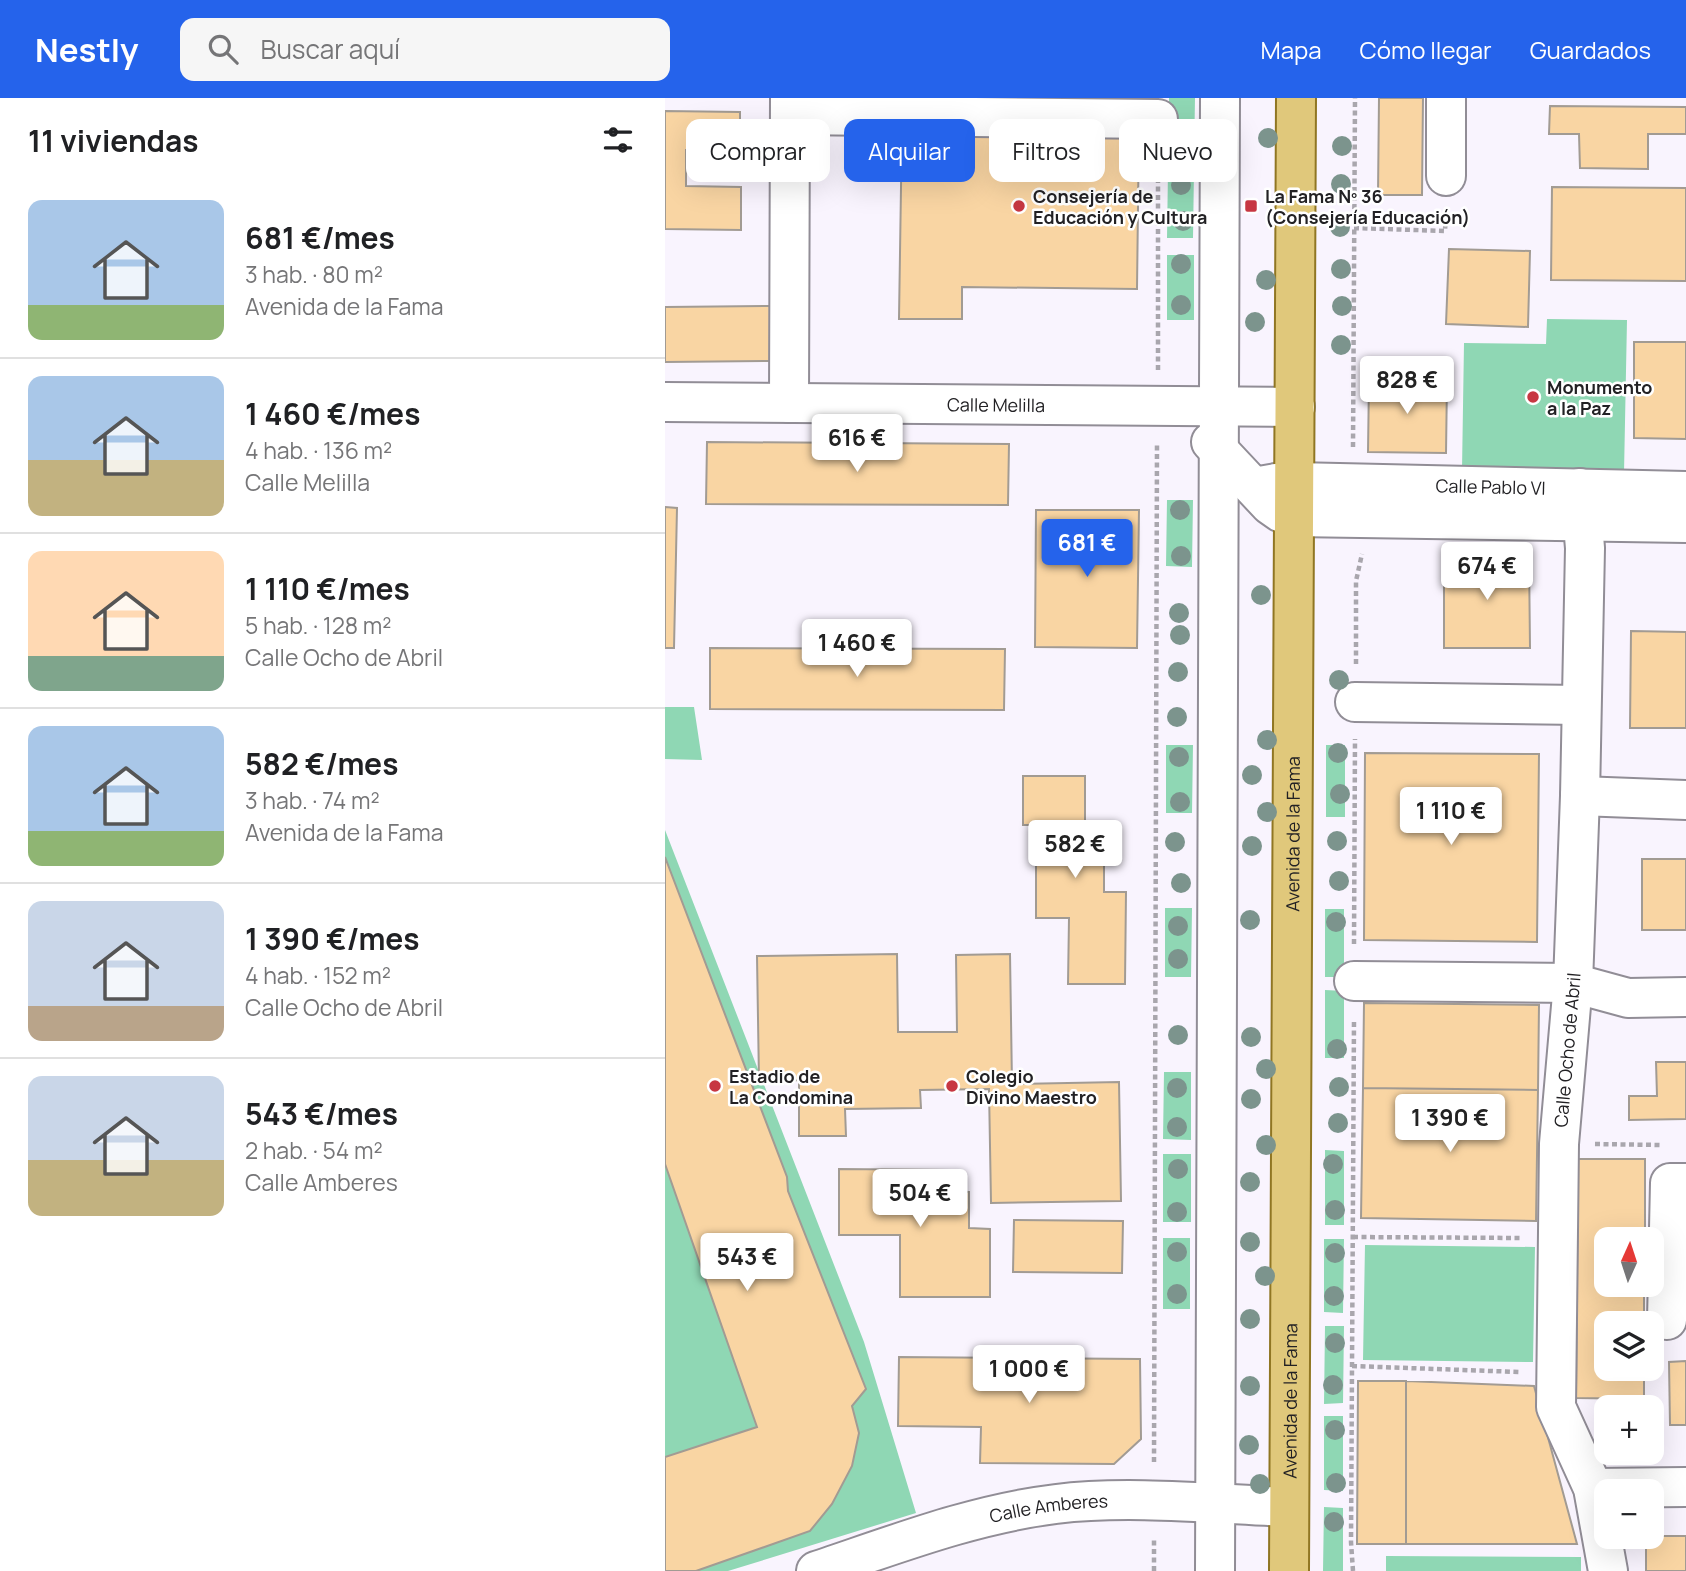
<!DOCTYPE html>
<html lang="es">
<head>
<meta charset="utf-8">
<style>
	:root { --surface:#fff; --page:#f6f6f6; --text:#202124; --muted:#757577; --line:#e0e0e0; --accent:#2563eb }
	body { margin:0; font-family:Manrope,sans-serif; background:var(--page); color:var(--text); height:100vh; display:flex; flex-direction:column; font-size:26px; white-space:nowrap }
	* { box-sizing:border-box; margin:0 }
	p { font-size:23px; color:var(--muted) }
	.icon { flex:none; width:38px; height:38px; fill:none; stroke:currentColor; stroke-width:2; stroke-linecap:round; stroke-linejoin:round }
	.map { position:relative; flex:1; overflow:hidden }
	.sheet { display:flex; flex-direction:column; background:var(--surface); width:665px }
	.sheet>* { flex:none }
	.top-card { position:absolute; left:21px; top:21px; width:665px; height:63px; display:flex; gap:14px }
	.needle { width:46px; rotate:3deg }
	.buttons { position:absolute; left:929px; top:1129px; display:grid; gap:14px }
	.buttons a { display:grid; place-items:center; width:70px; height:70px; border-radius:14px; background:var(--surface); box-shadow:0 7px 28px #0002; font-size:35px }
	.price { position:absolute; translate:-50% -60px; padding:0 16px; border-radius:7px; background:#fff; color:#222; font-size:23px; line-height:46px; filter:drop-shadow(0 2px 4px #0008) }
	.price::after { content:''; position:absolute; left:50%; top:42px; width:21px; height:16px; margin-left:-10px; background:inherit; clip-path:polygon(0 0,100% 0,50% 100%) }
	.price.selected { background:var(--accent); color:#fff }
	ul { padding:0; list-style:none }
	li { display:flex; align-items:center; gap:21px; height:175px; padding:0 28px }
	li+li { border-top:2px solid var(--line) }
	li span { display:grid; place-items:center; flex:none; width:196px; height:140px; border-radius:14px; color:#555 }
	li>.icon { margin-inline-start:auto }
	span .icon { width:84px; height:84px; fill:#fffc; stroke-width:1 }
	li b { font-size:30px }
	h2 { display:flex; justify-content:space-between; align-items:center; height:84px; padding:0 28px; font-size:30px }
	.tag { padding:0 24px; border-radius:14px; background:var(--surface); box-shadow:0 7px 28px #0002; font-size:24px; line-height:63px }
	.tag.selected { background:var(--accent); color:#fff }
	header { display:flex; align-items:center; gap:42px; box-sizing:border-box; height:98px; padding:0 35px; background:var(--accent); color:#fff }
	header strong { font-size:33px }
	nav { display:flex; gap:38px; margin-inline-start:auto; font-size:24px }
	.search { width:490px; height:63px; background:var(--page); display:flex; align-items:center; gap:18px; box-sizing:border-box; padding:0 24px; border-radius:14px; color:var(--muted); font-size:26px }
	main { display:flex; flex:1; min-height:0 }
	.map>svg:first-child { display:block }
</style>
</head>
<body>
<header>
<strong>Nestly</strong>
<div class="search"><svg class="icon" aria-label="search" viewBox="0 0 24 24"><circle cx="10" cy="10" r="6"/><path d="M15 15l6 6"/></svg>Buscar aquí</div>
<nav><a>Mapa</a><a>Cómo llegar</a><a>Guardados</a></nav>
</header>
<main>
<section class="sheet">
<h2>11 viviendas<svg class="icon" aria-label="filters" viewBox="0 0 24 24"><path d="M4 7h16M4 17h16"/><circle cx="9" cy="7" r="2"/><circle cx="15" cy="17" r="2"/></svg></h2>
<ul>
<li><span style="background:linear-gradient(#a9c7e8 75%,#8fb573 0)"><svg class="icon" aria-label="home" viewBox="0 0 24 24"><path d="M3 11l9-7 9 7M6 9v11h12V9"/></svg></span><div><b>681 €/mes</b><p>3 hab. · 80 m²</p><p>Avenida de la Fama</p></div></li>
<li><span style="background:linear-gradient(#a9c7e8 60%,#c2b280 0)"><svg class="icon" aria-label="home" viewBox="0 0 24 24"><path d="M3 11l9-7 9 7M6 9v11h12V9"/></svg></span><div><b>1 460 €/mes</b><p>4 hab. · 136 m²</p><p>Calle Melilla</p></div></li>
<li><span style="background:linear-gradient(#ffd9b3 75%,#7fa58c 0)"><svg class="icon" aria-label="home" viewBox="0 0 24 24"><path d="M3 11l9-7 9 7M6 9v11h12V9"/></svg></span><div><b>1 110 €/mes</b><p>5 hab. · 128 m²</p><p>Calle Ocho de Abril</p></div></li>
<li><span style="background:linear-gradient(#a9c7e8 75%,#8fb573 0)"><svg class="icon" aria-label="home" viewBox="0 0 24 24"><path d="M3 11l9-7 9 7M6 9v11h12V9"/></svg></span><div><b>582 €/mes</b><p>3 hab. · 74 m²</p><p>Avenida de la Fama</p></div></li>
<li><span style="background:linear-gradient(#c9d6e8 75%,#b9a48a 0)"><svg class="icon" aria-label="home" viewBox="0 0 24 24"><path d="M3 11l9-7 9 7M6 9v11h12V9"/></svg></span><div><b>1 390 €/mes</b><p>4 hab. · 152 m²</p><p>Calle Ocho de Abril</p></div></li>
<li><span style="background:linear-gradient(#c9d6e8 60%,#c2b280 0)"><svg class="icon" aria-label="home" viewBox="0 0 24 24"><path d="M3 11l9-7 9 7M6 9v11h12V9"/></svg></span><div><b>543 €/mes</b><p>2 hab. · 54 m²</p><p>Calle Amberes</p></div></li>
</ul>
</section>
<div class="map">
<svg width="1021" height="1473" viewBox="0 0 1021 1473">
	<rect width="100%" height="100%" fill="#f9f4fe"/>
	<path fill="#8fd7b4" d="M 504,0 L 530,0 L 529,59 L 503,59 Z
		M 503,72 L 529,72 L 528,140 L 502,140 Z
		M 502,157 L 529,157 L 529,222 L 502,222 Z
		M 882,221 L 962,222 L 959,375 L 797,372 L 799,245 L 881,246 Z
		M 502,402 L 528,402 L 527,469 L 501,468 Z
		M 0,609 L 29,609 L 37,662 L 0,661 Z
		M 501,647 L 528,647 L 527,715 L 501,715 Z
		M 661,647 L 680,647 L 680,719 L 661,719 Z
		M 0,732 L 199,1244 L 251,1415 L 63,1473 L 0,1473 Z
		M 500,810 L 527,810 L 526,879 L 500,879 Z
		M 660,811 L 679,811 L 679,879 L 660,879 Z
		M 660,892 L 679,893 L 679,960 L 660,960 Z
		M 499,974 L 526,974 L 526,1042 L 498,1041 Z
		M 660,1052 L 679,1053 L 679,1127 L 660,1127 Z
		M 498,1056 L 526,1056 L 526,1124 L 498,1124 Z
		M 498,1140 L 525,1140 L 525,1211 L 498,1211 Z
		M 659,1141 L 679,1141 L 678,1215 L 659,1214 Z
		M 700,1147 L 870,1149 L 868,1264 L 698,1262 Z
		M 660,1228 L 679,1228 L 678,1305 L 659,1306 Z
		M 659,1318 L 678,1318 L 678,1393 L 659,1392 Z
		M 659,1409 L 678,1410 L 678,1473 L 658,1473 Z
		M 721,1458 L 916,1459 L 916,1473 L 721,1473 Z"/>
	<path fill="#f9d5a3" stroke="#a29b93" stroke-width="2" d="M 714,0 L 758,0 L 757,97 L 713,97 Z
		M 885,8 L 1021,9 L 1021,36 L 983,36 L 983,71 L 915,70 L 914,36 L 884,36 Z
		M 0,13 L 75,14 L 75,53 L 21,52 L 21,88 L 76,89 L 76,132 L 0,131 Z
		M 237,24 L 474,27 L 472,191 L 297,189 L 297,221 L 234,221 Z
		M 887,89 L 1021,90 L 1021,183 L 886,182 Z
		M 784,151 L 865,153 L 863,229 L 781,226 Z
		M 105,208 L 105,263 L 0,264 L 0,209 Z
		M 969,244 L 1021,244 L 1021,341 L 969,340 Z
		M 704,282 L 782,283 L 781,355 L 703,354 Z
		M 42,344 L 344,346 L 343,407 L 41,406 Z
		M 0,409 L 12,410 L 9,550 L 0,550 Z
		M 371,412 L 474,412 L 472,550 L 370,549 Z
		M 864,457 L 865,550 L 779,550 L 779,458 Z
		M 966,533 L 1021,534 L 1021,630 L 965,630 Z
		M 45,550 L 340,551 L 339,612 L 45,611 Z
		M 700,655 L 874,656 L 872,844 L 699,842 Z
		M 358,678 L 420,678 L 420,738 L 439,738 L 439,794 L 461,794 L 460,886 L 403,886 L 404,820 L 371,820 L 371,727 L 358,727 Z
		M 0,759 L 122,1079 L 123,1093 L 201,1291 L 187,1308 L 194,1335 L 187,1368 L 167,1406 L 145,1433 L 31,1473 L 0,1473 L 0,1359 L 92,1329 L 0,1066 Z
		M 977,761 L 1021,761 L 1021,832 L 977,832 Z
		M 232,856 L 233,934 L 292,934 L 291,857 L 345,856 L 347,986 L 454,984 L 456,1103 L 326,1105 L 324,991 L 255,992 L 256,1010 L 180,1011 L 181,1038 L 134,1038 L 134,982 L 94,983 L 92,858 Z
		M 699,905 L 874,907 L 873,992 L 698,990 Z
		M 991,964 L 1021,964 L 1021,1021 L 964,1022 L 964,998 L 992,998 Z
		M 698,990 L 873,992 L 871,1123 L 696,1120 Z
		M 913,1061 L 980,1061 L 980,1141 L 942,1141 L 942,1186 L 979,1186 L 979,1225 L 942,1225 L 942,1270 L 979,1270 L 979,1301 L 911,1300 Z
		M 174,1071 L 286,1072 L 286,1093 L 304,1094 L 304,1130 L 325,1131 L 325,1199 L 235,1199 L 235,1137 L 174,1137 Z
		M 349,1122 L 458,1123 L 457,1175 L 348,1174 Z
		M 234,1259 L 475,1261 L 476,1341 L 449,1366 L 315,1365 L 316,1329 L 233,1328 Z
		M 1021,1263 L 1021,1327 L 1005,1327 L 1004,1264 Z
		M 693,1283 L 741,1283 L 741,1446 L 692,1446 Z
		M 741,1283 L 869,1288 L 912,1446 L 741,1446 Z
		M 981,1438 L 1021,1438 L 1021,1473 L 981,1473 Z"/>
	<g fill="none" stroke-linecap="round" stroke-linejoin="round">
		<defs>
			<g id="minor">
				<path d="M 781,0 L 781,78"/>
				<path d="M 125,17 L 493,21"/>
				<path id="s1" d="M 0,304 L 630,309"/>
				<path d="M 124,305 L 125,0"/>
				<path d="M 546,344 L 605,407 L 615,414 L 629,419 L 1021,425"/>
				<path id="s2" d="M 595,388 L 611,385 L 630,384 L 1021,393"/>
				<path d="M 915,390 L 920,450 L 915,698 L 908,885 L 894,1046 L 891,1309 L 928,1390 L 943,1473"/>
				<path d="M 690,604 L 916,607"/>
				<path d="M 915,698 L 1021,702"/>
				<path d="M 689,883 L 908,885 L 963,900 L 1021,899"/>
				<path d="M 1002,1222 L 1005,1085 L 1021,1085"/>
				<path d="M 928,1390 L 1021,1389"/>
				<path id="s3" d="M 151,1473 C 229,1447 308,1416 391,1406 C 463,1397 551,1406 624,1409"/>
				<path d="M 550,1473 L 555,0"/>
			</g>
			<g id="major">
				<path id="s4" d="M 624,1473 L 631,0"/>
			</g>
		</defs>
		<use href="#minor" stroke="#918d96" stroke-width="42"/>
		<use href="#major" stroke="#907623" stroke-width="42"/>
		<path stroke="#a9a6ad" stroke-width="4.5" stroke-dasharray="5 3.5" stroke-linecap="butt" d="M 689,130 L 780,133 L 781,113
			M 493,272 L 493,57
			M 688,349 L 690,0
			M 691,566 L 691,483 L 697,456
			M 689,846 L 690,641
			M 930,1046 L 995,1047
			M 688,1139 L 855,1140
			M 687,1268 L 854,1274
			M 489,1364 L 492,344
			M 489,1473 L 489,1439
			M 688,1473 L 686,1444 L 689,921"/>
		<use href="#minor" stroke="#fff" stroke-width="38"/>
		<use href="#major" stroke="#e0c87b" stroke-width="38"/>
	</g>
	<g fill="#7c948d">
		<circle cx="603" cy="40" r="10"/>
		<circle cx="516" cy="47" r="10"/>
		<circle cx="677" cy="48" r="10"/>
		<circle cx="676" cy="86" r="10"/>
		<circle cx="516" cy="87" r="10"/>
		<circle cx="518" cy="123" r="10"/>
		<circle cx="675" cy="129" r="10"/>
		<circle cx="516" cy="166" r="10"/>
		<circle cx="676" cy="171" r="10"/>
		<circle cx="601" cy="182" r="10"/>
		<circle cx="516" cy="207" r="10"/>
		<circle cx="677" cy="208" r="10"/>
		<circle cx="590" cy="224" r="10"/>
		<circle cx="676" cy="247" r="10"/>
		<circle cx="515" cy="412" r="10"/>
		<circle cx="516" cy="458" r="10"/>
		<circle cx="596" cy="497" r="10"/>
		<circle cx="514" cy="515" r="10"/>
		<circle cx="515" cy="537" r="10"/>
		<circle cx="513" cy="574" r="10"/>
		<circle cx="674" cy="582" r="10"/>
		<circle cx="512" cy="619" r="10"/>
		<circle cx="602" cy="642" r="10"/>
		<circle cx="673" cy="655" r="10"/>
		<circle cx="514" cy="659" r="10"/>
		<circle cx="587" cy="677" r="10"/>
		<circle cx="675" cy="696" r="10"/>
		<circle cx="515" cy="704" r="10"/>
		<circle cx="602" cy="714" r="10"/>
		<circle cx="672" cy="743" r="10"/>
		<circle cx="510" cy="744" r="10"/>
		<circle cx="587" cy="748" r="10"/>
		<circle cx="674" cy="783" r="10"/>
		<circle cx="516" cy="785" r="10"/>
		<circle cx="585" cy="822" r="10"/>
		<circle cx="671" cy="824" r="10"/>
		<circle cx="513" cy="828" r="10"/>
		<circle cx="513" cy="861" r="10"/>
		<circle cx="513" cy="937" r="10"/>
		<circle cx="586" cy="939" r="10"/>
		<circle cx="672" cy="951" r="10"/>
		<circle cx="601" cy="971" r="10"/>
		<circle cx="674" cy="989" r="10"/>
		<circle cx="512" cy="990" r="10"/>
		<circle cx="586" cy="1001" r="10"/>
		<circle cx="673" cy="1025" r="10"/>
		<circle cx="512" cy="1029" r="10"/>
		<circle cx="601" cy="1047" r="10"/>
		<circle cx="668" cy="1066" r="10"/>
		<circle cx="513" cy="1071" r="10"/>
		<circle cx="585" cy="1084" r="10"/>
		<circle cx="670" cy="1112" r="10"/>
		<circle cx="512" cy="1114" r="10"/>
		<circle cx="585" cy="1144" r="10"/>
		<circle cx="512" cy="1154" r="10"/>
		<circle cx="670" cy="1155" r="10"/>
		<circle cx="600" cy="1178" r="10"/>
		<circle cx="512" cy="1196" r="10"/>
		<circle cx="669" cy="1198" r="10"/>
		<circle cx="585" cy="1221" r="10"/>
		<circle cx="670" cy="1245" r="10"/>
		<circle cx="668" cy="1287" r="10"/>
		<circle cx="585" cy="1288" r="10"/>
		<circle cx="670" cy="1332" r="10"/>
		<circle cx="584" cy="1347" r="10"/>
		<circle cx="671" cy="1385" r="10"/>
		<circle cx="595" cy="1386" r="10"/>
		<circle cx="669" cy="1424" r="10"/>
	</g>
	<g fill="#c73742" stroke="#fff" stroke-width="2.5">
		<circle cx="354" cy="108" r="7"/>
		<rect x="579" y="101" width="14" height="14" rx="3.5"/>
		<circle cx="868" cy="299" r="7"/>
		<circle cx="50" cy="988" r="7"/>
		<circle cx="287" cy="988" r="7"/>
	</g>
	<g text-anchor="middle" dominant-baseline="central" stroke-width="5" stroke-linejoin="round" paint-order="stroke">
		<g font-size="18" font-weight="bold" fill="#222124" stroke="#fff" text-anchor="start">
			<text x="368" y="98">Consejería de<tspan x="368" dy="21">Educación y Cultura</tspan></text>
			<text x="600" y="98">La Fama Nº 36<tspan x="600" dy="21">(Consejería Educación)</tspan></text>
			<text x="882" y="289">Monumento<tspan x="882" dy="21">a la Paz</tspan></text>
			<text x="64" y="978">Estadio de<tspan x="64" dy="21">La Condomina</tspan></text>
			<text x="301" y="978">Colegio<tspan x="301" dy="21">Divino Maestro</tspan></text>
		</g>
		<g font-size="18" fill="#222124" stroke="#fff">
			<text stroke="none"><textPath href="#s1" startOffset="331">Calle Melilla</textPath></text>
			<text stroke="none"><textPath href="#s2" startOffset="231">Calle Pablo VI</textPath></text>
			<text stroke="none"><textPath href="#s4" startOffset="737">Avenida de la Fama</textPath></text>
			<text transform="translate(902 952) rotate(-85)">Calle Ocho de Abril</text>
			<text stroke="none"><textPath href="#s4" startOffset="170">Avenida de la Fama</textPath></text>
			<text stroke="none"><textPath href="#s3" startOffset="242">Calle Amberes</textPath></text>
		</g>
	</g>
</svg>
<div class="buttons">
<a><svg class="needle" viewBox="-14 -14 28 28"><path d="M0-13l5 13h-10z" fill="#e53935"/><path d="M0 13l5-13h-10z" fill="#757577"/></svg></a>
<a><svg class="icon" aria-label="layers" viewBox="0 0 24 24"><path d="M12 4l9 5-9 5-9-5zM3 14l9 5 9-5"/></svg></a>
<a>+</a>
<a>−</a>
</div>
<b class="price" style="left:742px;top:318px">828 €</b>
<b class="price" style="left:192px;top:376px">616 €</b>
<b class="price selected" style="left:422px;top:481px">681 €</b>
<b class="price" style="left:822px;top:504px">674 €</b>
<b class="price" style="left:192px;top:581px">1 460 €</b>
<b class="price" style="left:786px;top:749px">1 110 €</b>
<b class="price" style="left:410px;top:782px">582 €</b>
<b class="price" style="left:785px;top:1056px">1 390 €</b>
<b class="price" style="left:255px;top:1131px">504 €</b>
<b class="price" style="left:82px;top:1195px">543 €</b>
<b class="price" style="left:364px;top:1307px">1 000 €</b>
<div class="top-card">
<a class="tag">Comprar</a>
<a class="tag selected">Alquilar</a>
<a class="tag">Filtros</a>
<a class="tag">Nuevo</a>
</div>
</div>
</main>
</body>
</html>
